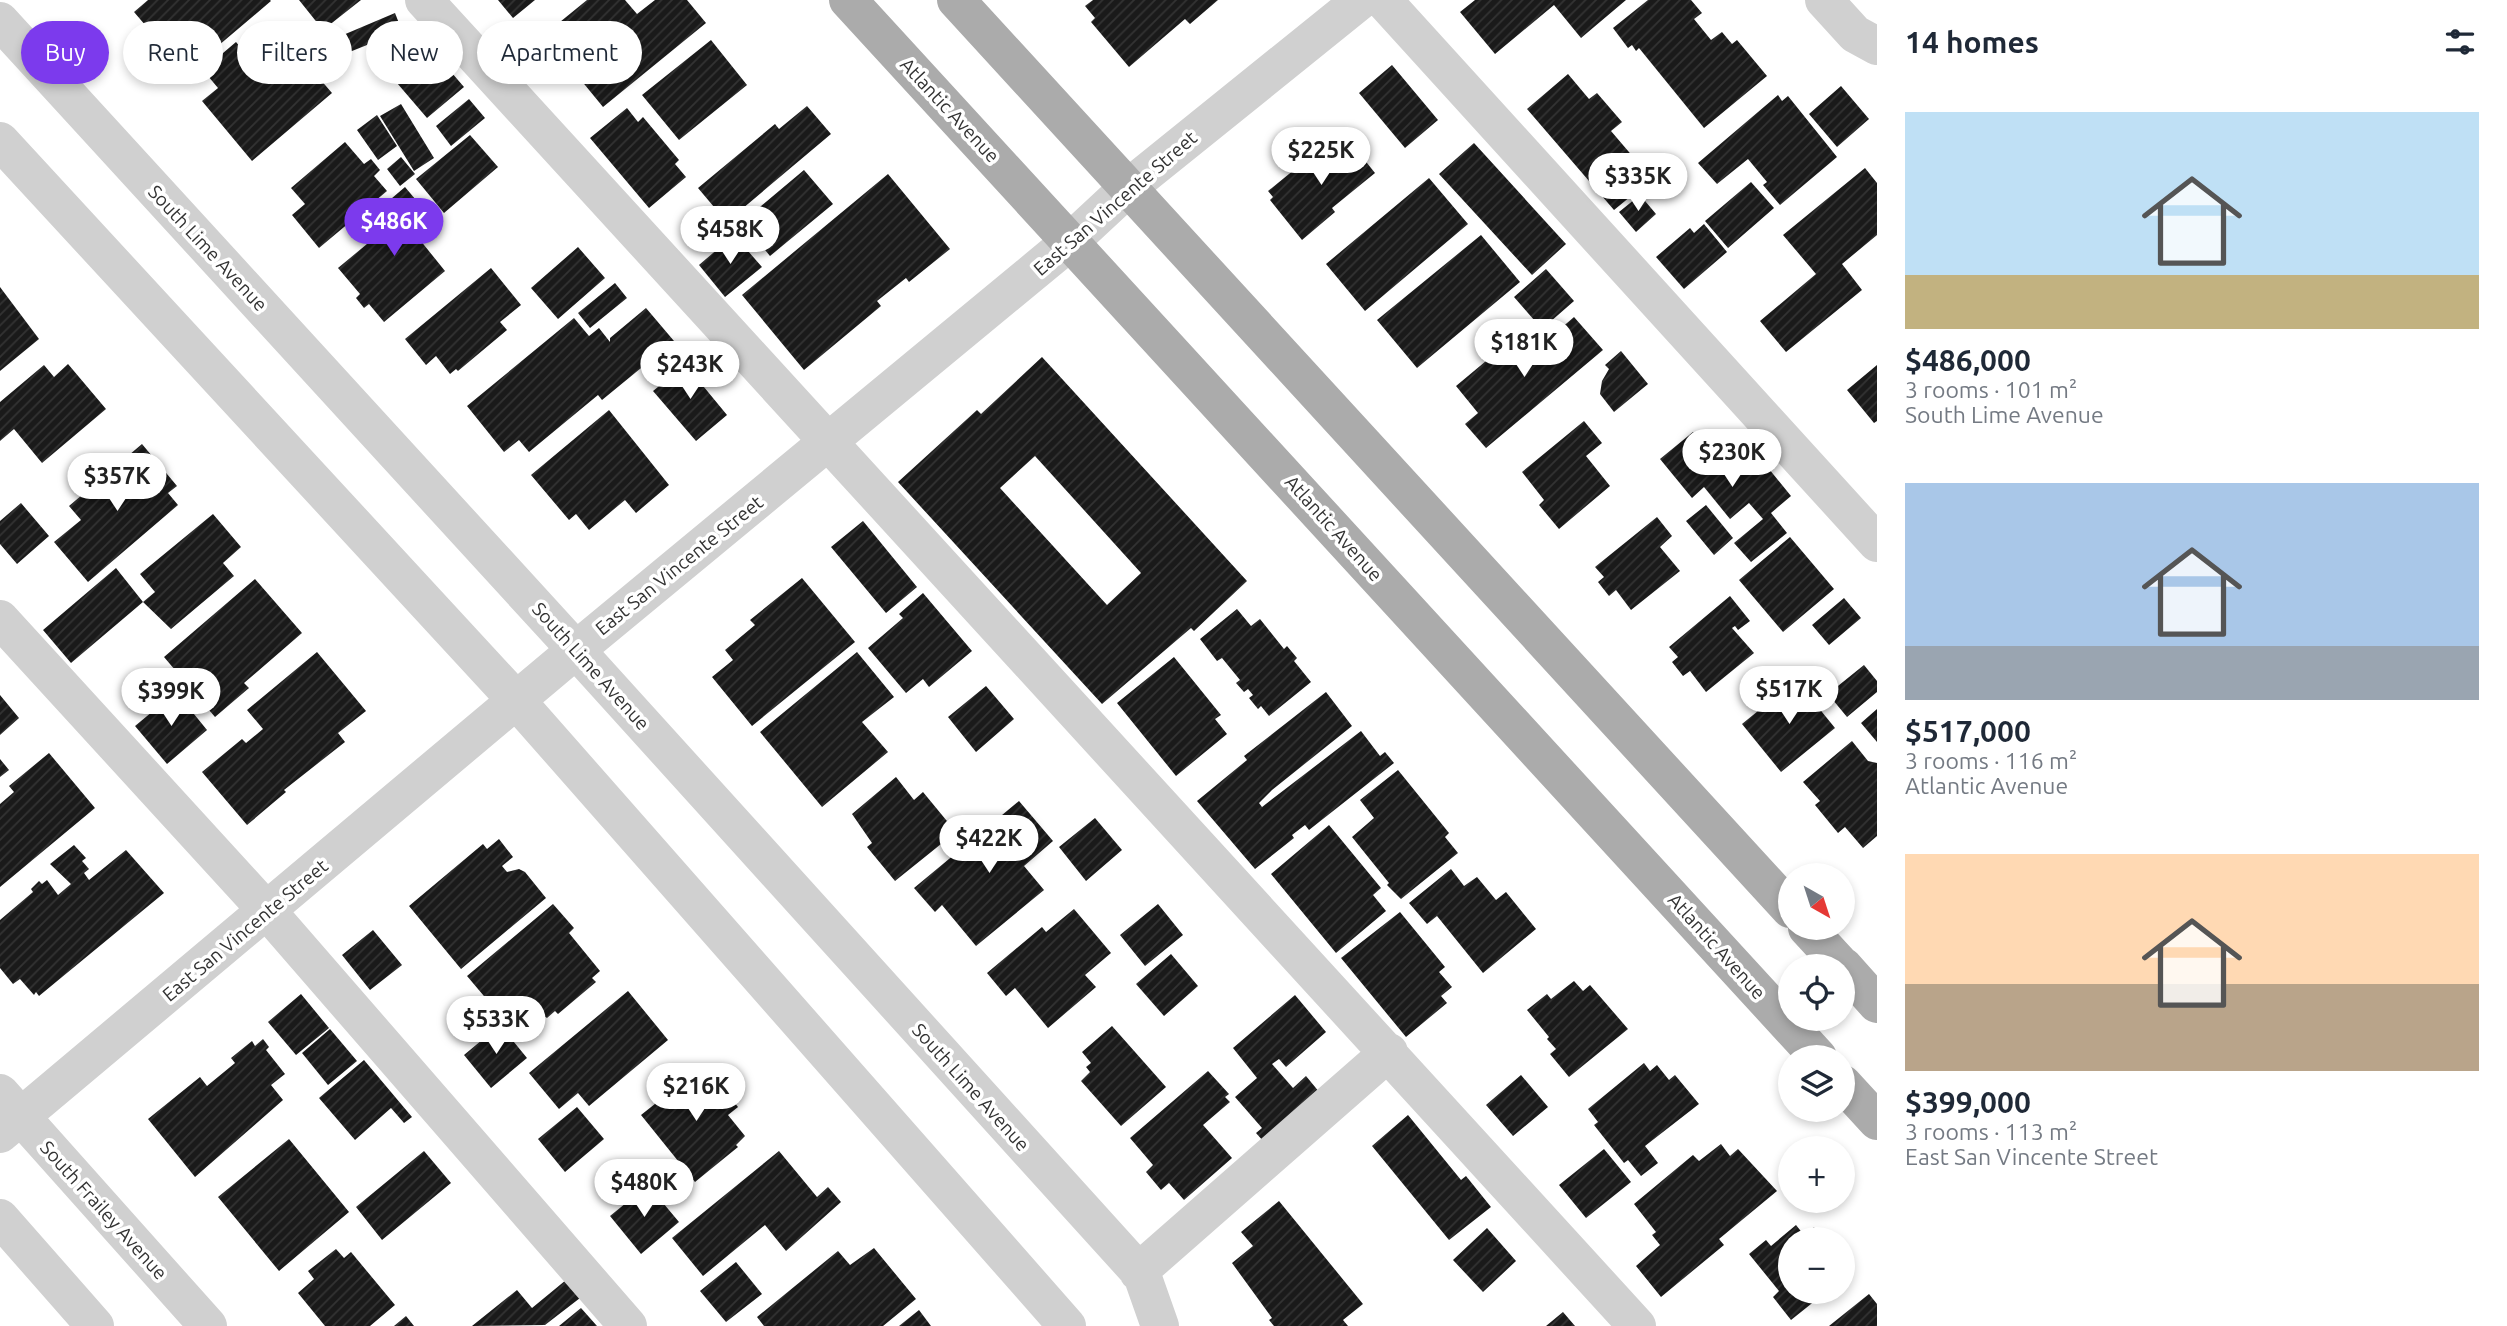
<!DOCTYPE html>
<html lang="en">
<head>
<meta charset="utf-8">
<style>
	:root { --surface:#fff; --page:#f6f6f7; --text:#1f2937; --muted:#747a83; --accent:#7c3aed }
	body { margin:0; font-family:Ubuntu,sans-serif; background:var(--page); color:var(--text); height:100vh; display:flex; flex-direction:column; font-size:26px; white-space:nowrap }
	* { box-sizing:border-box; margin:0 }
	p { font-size:23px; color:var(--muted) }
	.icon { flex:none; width:38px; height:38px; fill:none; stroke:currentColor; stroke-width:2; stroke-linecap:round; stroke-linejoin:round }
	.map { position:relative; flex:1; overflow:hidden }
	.drawer { display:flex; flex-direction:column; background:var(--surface); width:630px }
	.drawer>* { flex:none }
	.guide { position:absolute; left:21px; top:21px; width:665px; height:63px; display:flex; gap:14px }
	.needle { width:46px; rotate:141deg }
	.fabs { position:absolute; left:1778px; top:863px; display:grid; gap:14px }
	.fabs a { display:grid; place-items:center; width:77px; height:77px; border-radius:50%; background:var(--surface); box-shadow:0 4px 10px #0003; font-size:35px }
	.price { position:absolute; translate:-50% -60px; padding:0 16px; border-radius:24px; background:#fff; color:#222; font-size:23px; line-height:46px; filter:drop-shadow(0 2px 4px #0008) }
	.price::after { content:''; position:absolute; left:50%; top:42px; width:21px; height:16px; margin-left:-10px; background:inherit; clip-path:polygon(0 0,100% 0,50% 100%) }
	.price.active { background:var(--accent); color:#fff }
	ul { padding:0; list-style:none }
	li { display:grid; align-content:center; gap:14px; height:371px; padding:0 28px }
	li span { display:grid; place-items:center; height:217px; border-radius:0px; color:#555 }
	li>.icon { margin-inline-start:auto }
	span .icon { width:126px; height:126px; fill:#fffc; stroke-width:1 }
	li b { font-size:30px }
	h2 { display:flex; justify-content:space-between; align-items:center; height:84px; padding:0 28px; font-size:30px }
	.tag { padding:0 24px; border-radius:32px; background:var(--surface); box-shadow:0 4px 10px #0003; font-size:24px; line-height:63px }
	.tag.active { background:var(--accent); color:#fff }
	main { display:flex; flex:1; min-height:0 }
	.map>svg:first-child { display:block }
</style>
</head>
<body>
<main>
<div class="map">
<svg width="1877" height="1326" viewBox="0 0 1877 1326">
	<defs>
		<pattern id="building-hatch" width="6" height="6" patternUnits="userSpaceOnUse" patternTransform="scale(1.75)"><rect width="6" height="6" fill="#1a1a1a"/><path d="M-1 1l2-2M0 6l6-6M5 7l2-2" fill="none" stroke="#333"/></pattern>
	</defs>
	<rect width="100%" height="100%" fill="#fff"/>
	<path fill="url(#building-hatch)" fill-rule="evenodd" d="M 148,0 L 270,0 L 271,1 L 173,84 L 153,60 L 160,54 L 152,44 L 158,40 L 134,12 Z
		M 299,0 L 361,0 L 323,30 Z
		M 498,0 L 535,0 L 513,18 Z
		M 587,0 L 625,0 L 637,14 L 655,0 L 687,0 L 706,23 L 603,107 L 544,35 Z
		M 1093,0 L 1218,0 L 1190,24 L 1185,19 L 1129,67 L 1091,22 L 1095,18 L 1085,6 Z
		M 1475,0 L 1626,0 L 1581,38 L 1554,5 L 1495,54 L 1460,12 Z
		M 1648,0 L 1691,0 L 1702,13 L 1694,19 L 1711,40 L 1722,32 L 1732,44 L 1737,40 L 1767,76 L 1704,128 L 1639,48 L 1636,51 L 1632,45 L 1628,48 L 1613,28 Z
		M 395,13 L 402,31 L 342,55 L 336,38 Z
		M 421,37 L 464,87 L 427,118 L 385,69 Z
		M 711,40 L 747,85 L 679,140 L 642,95 Z
		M 236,42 L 250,59 L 256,55 L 264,63 L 288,42 L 332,93 L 252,161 L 202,101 L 218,88 L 203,70 Z
		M 1392,65 L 1438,120 L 1405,148 L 1359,93 Z
		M 1568,74 L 1589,99 L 1597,93 L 1622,122 L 1611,131 L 1652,179 L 1614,210 L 1527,109 Z
		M 1841,86 L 1869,119 L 1837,147 L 1809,114 Z
		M 1778,95 L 1782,101 L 1788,96 L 1837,157 L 1780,205 L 1763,185 L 1767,182 L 1748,159 L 1717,184 L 1698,163 Z
		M 469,99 L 485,118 L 451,146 L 436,126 Z
		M 401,104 L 434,158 L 414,171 L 380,116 Z
		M 807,106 L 831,134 L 717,230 L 704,215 L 714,207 L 698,188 L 775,124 L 779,129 Z
		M 627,108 L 638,122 L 643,117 L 679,160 L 675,164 L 686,177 L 649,208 L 590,138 Z
		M 377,115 L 397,146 L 378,160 L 357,130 Z
		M 1358,132 L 1368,145 L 1359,153 L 1375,173 L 1332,208 L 1335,212 L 1302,240 L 1270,200 L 1273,197 L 1268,191 L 1300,165 L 1307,173 Z
		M 470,135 L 498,167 L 444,213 L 416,179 Z
		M 345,142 L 364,164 L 371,159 L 380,170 L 374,176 L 387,191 L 319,248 L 292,215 L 305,204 L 291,188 Z
		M 1474,143 L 1566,244 L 1532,275 L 1439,174 Z
		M 401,157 L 415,174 L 400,186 L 387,169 Z
		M 1865,168 L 1877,183 L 1877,235 L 1842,264 L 1862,290 L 1786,352 L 1760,321 L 1816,274 L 1783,235 Z
		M 804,170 L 833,204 L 770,256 L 742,222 Z
		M 888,174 L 950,249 L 909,282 L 906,278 L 877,301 L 881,306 L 804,370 L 742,295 Z
		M 1429,178 L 1468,224 L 1365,311 L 1326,264 Z
		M 1751,182 L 1774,208 L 1728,248 L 1705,221 Z
		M 405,187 L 437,225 L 420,240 L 445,271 L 384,322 L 369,304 L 364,308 L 356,298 L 360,294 L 338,268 L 373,239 L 371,236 L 381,228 L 371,216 Z
		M 1640,195 L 1656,214 L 1636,232 L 1619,212 Z
		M 1704,224 L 1727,252 L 1684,289 L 1656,257 L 1690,228 L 1694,233 Z
		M 734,235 L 762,267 L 725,297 L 699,265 Z
		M 1481,235 L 1520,282 L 1417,368 L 1377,320 Z
		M 578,247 L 605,278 L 558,319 L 531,288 Z
		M 491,268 L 521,305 L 500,322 L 507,330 L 458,371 L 456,369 L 450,374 L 436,356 L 426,365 L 405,339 Z
		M 1546,269 L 1574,301 L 1542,329 L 1514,297 Z
		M 615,283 L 627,298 L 590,328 L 578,313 Z
		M 0,287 L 39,339 L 0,371 Z
		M 646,308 L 674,341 L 602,400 L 598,395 L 529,452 L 519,440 L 504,452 L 467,406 L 574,318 L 589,336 L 599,328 L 610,342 L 610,338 Z
		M 1574,317 L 1603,350 L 1486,448 L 1465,424 L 1478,413 L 1456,386 L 1510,341 L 1516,348 L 1522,342 L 1531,354 Z
		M 1621,351 L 1648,384 L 1614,412 L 1600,394 L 1602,381 L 1609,369 L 1605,365 Z
		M 1042,357 L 1247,581 L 1194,631 L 1191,628 L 1102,704 L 898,482 L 977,410 L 981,414 ZM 1035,456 L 1141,573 L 1107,605 L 1000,488 Z
		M 690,361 L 704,377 L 699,381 L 727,415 L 696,441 L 653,391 Z
		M 68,364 L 106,409 L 42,463 L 14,429 L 0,441 L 0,402 L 44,365 L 54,377 Z
		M 1877,365 L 1877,421 L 1874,423 L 1847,390 Z
		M 609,410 L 669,485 L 636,513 L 625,500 L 589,530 L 576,514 L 569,520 L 531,475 Z
		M 1584,421 L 1602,443 L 1586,456 L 1610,486 L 1559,529 L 1539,505 L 1544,500 L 1522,472 Z
		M 1693,432 L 1724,469 L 1751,447 L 1791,496 L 1771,513 L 1787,533 L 1751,562 L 1734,543 L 1763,519 L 1749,503 L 1730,519 L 1704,487 L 1692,498 L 1660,459 Z
		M 142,444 L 177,486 L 168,493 L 178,505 L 88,582 L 54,542 L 81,520 L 69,506 Z
		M 21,503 L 49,536 L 17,564 L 0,544 L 0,521 Z
		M 1706,505 L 1733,538 L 1714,555 L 1686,521 Z
		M 213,514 L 241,547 L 223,563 L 234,576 L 171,629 L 143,602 L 155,592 L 140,574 Z
		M 1657,517 L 1672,536 L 1660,547 L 1680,571 L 1631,610 L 1616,590 L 1609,596 L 1598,582 L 1604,577 L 1595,567 Z
		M 863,521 L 917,587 L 886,613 L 831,547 Z
		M 1790,537 L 1834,589 L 1783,632 L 1739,580 Z
		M 116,568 L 143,602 L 71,663 L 43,630 Z
		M 802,578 L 855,642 L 752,726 L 712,677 L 733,660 L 725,650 L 755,625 L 750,620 Z
		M 255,579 L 302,633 L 244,683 L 249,688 L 215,717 L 164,657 Z
		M 923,593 L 972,651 L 929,687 L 923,679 L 906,693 L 868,648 L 903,618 L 899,614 Z
		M 1730,596 L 1750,621 L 1738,630 L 1735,626 L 1732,628 L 1754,653 L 1706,692 L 1690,671 L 1683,676 L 1672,662 L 1678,657 L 1669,647 Z
		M 1844,598 L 1861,618 L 1829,645 L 1812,625 Z
		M 1237,609 L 1251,626 L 1260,619 L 1284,649 L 1287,646 L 1297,658 L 1294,661 L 1311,682 L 1269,716 L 1261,706 L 1258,709 L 1249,698 L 1253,695 L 1248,689 L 1244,692 L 1236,683 L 1240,680 L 1222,658 L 1217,661 L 1200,639 Z
		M 317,652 L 366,711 L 338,733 L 345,742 L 284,790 L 286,792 L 247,825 L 202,772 L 242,739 L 246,743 L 263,729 L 247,710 Z
		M 857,652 L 894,697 L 862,722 L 888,752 L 822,807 L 760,732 Z
		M 1174,657 L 1221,715 L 1215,719 L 1227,734 L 1176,776 L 1117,703 Z
		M 1864,665 L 1877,681 L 1877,692 L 1847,717 L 1828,694 Z
		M 1796,680 L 1835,728 L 1781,772 L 1742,724 Z
		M 986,686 L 1014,719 L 976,752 L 948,717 Z
		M 176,692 L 207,730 L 167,764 L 135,726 Z
		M 1326,692 L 1352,726 L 1272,790 L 1259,803 L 1262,807 L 1361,731 L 1380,756 L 1385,752 L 1394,763 L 1309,830 L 1305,825 L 1292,835 L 1294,838 L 1255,869 L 1197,801 L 1247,760 L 1244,756 Z
		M 0,695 L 19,718 L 0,735 Z
		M 1877,709 L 1877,742 L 1861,723 Z
		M 1852,741 L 1868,761 L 1877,763 L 1877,836 L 1863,848 L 1845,827 L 1838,833 L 1815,805 L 1820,801 L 1803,782 Z
		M 49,753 L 95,808 L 0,887 L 0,804 L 14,792 L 9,786 Z
		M 0,759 L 9,770 L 0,777 Z
		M 1398,770 L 1449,833 L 1445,837 L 1458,853 L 1401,899 L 1387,885 L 1389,883 L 1352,837 L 1374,818 L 1360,800 Z
		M 896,777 L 914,800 L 923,792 L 956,832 L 895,881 L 867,847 L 872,843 L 852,814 Z
		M 1019,801 L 1053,841 L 1024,866 L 1044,890 L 976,946 L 942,905 L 935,912 L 914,888 Z
		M 1095,818 L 1122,850 L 1086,881 L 1059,847 Z
		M 1329,825 L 1381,888 L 1373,895 L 1386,911 L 1336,953 L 1271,874 Z
		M 499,839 L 513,857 L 502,866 L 507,872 L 519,869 L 525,872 L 546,898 L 461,969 L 409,906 L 483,844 L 487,849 Z
		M 74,845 L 86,858 L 82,861 L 89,869 L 84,873 L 89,880 L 126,850 L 164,893 L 39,996 L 36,992 L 34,995 L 20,979 L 13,984 L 0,968 L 0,920 L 33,892 L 31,889 L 39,881 L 42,884 L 47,880 L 58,895 L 71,884 L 50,864 Z
		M 1451,869 L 1464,886 L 1477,877 L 1496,900 L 1506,892 L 1536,929 L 1483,973 L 1437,916 L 1427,924 L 1409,903 Z
		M 553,904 L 574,928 L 569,933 L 600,971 L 592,978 L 596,982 L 558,1014 L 555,1011 L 547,1018 L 534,1009 L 511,1028 L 467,976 Z
		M 1158,904 L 1183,935 L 1145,966 L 1120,935 Z
		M 1074,909 L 1111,953 L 1085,975 L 1096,987 L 1048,1028 L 1015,988 L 1006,996 L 987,973 L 1042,927 L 1046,932 Z
		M 1400,912 L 1445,967 L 1439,972 L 1452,987 L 1441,996 L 1447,1003 L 1406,1037 L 1341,958 Z
		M 373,930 L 402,965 L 370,990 L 342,955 Z
		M 1171,954 L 1198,986 L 1164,1016 L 1136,984 Z
		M 1574,981 L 1583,991 L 1590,985 L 1628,1029 L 1569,1077 L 1550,1054 L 1556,1049 L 1547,1039 L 1549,1037 L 1527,1010 L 1547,994 L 1551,999 Z
		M 628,991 L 668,1040 L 589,1106 L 578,1093 L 559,1109 L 529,1073 Z
		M 301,994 L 329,1028 L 296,1055 L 268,1022 Z
		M 1295,995 L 1326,1032 L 1286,1067 L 1279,1059 L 1272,1064 L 1293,1088 L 1306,1076 L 1320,1093 L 1264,1142 L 1256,1133 L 1262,1128 L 1235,1097 L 1257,1078 L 1233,1048 Z
		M 500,1025 L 527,1058 L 491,1088 L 464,1055 Z
		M 1112,1026 L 1166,1087 L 1121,1126 L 1081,1081 L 1090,1072 L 1086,1067 L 1091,1063 L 1082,1052 Z
		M 330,1029 L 357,1061 L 328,1085 L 302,1053 Z
		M 263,1039 L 269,1047 L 266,1050 L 285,1074 L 271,1085 L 283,1100 L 195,1177 L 148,1119 L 200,1077 L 207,1086 L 235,1063 L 231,1058 L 252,1041 L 255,1046 Z
		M 364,1060 L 412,1117 L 404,1123 L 391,1108 L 355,1140 L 319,1098 Z
		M 1644,1063 L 1650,1071 L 1657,1065 L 1669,1080 L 1675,1075 L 1699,1104 L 1645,1146 L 1658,1163 L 1641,1176 L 1628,1160 L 1624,1163 L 1594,1125 L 1598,1122 L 1588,1109 Z
		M 704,1065 L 738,1107 L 728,1115 L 745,1136 L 736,1145 L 738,1147 L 695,1182 L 641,1115 Z
		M 1208,1071 L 1229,1094 L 1225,1097 L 1230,1102 L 1203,1125 L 1232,1158 L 1184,1200 L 1169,1183 L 1161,1190 L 1146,1172 L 1153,1165 L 1130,1138 Z
		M 1521,1075 L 1548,1107 L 1513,1136 L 1486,1105 Z
		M 577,1107 L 604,1139 L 565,1172 L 538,1139 Z
		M 1408,1115 L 1461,1180 L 1466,1176 L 1491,1207 L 1449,1240 L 1372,1146 Z
		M 289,1139 L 349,1212 L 279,1271 L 218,1197 Z
		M 1721,1144 L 1730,1156 L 1738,1149 L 1777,1191 L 1719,1239 L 1724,1245 L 1661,1297 L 1636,1266 L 1660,1245 L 1652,1235 L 1656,1232 L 1634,1204 L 1693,1155 L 1699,1161 Z
		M 1604,1149 L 1631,1182 L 1586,1218 L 1559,1185 Z
		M 424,1151 L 451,1183 L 382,1240 L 356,1207 Z
		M 779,1151 L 817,1197 L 828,1187 L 841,1202 L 786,1251 L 765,1225 L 703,1276 L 672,1238 Z
		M 648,1185 L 679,1222 L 641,1254 L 610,1216 Z
		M 1279,1201 L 1363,1304 L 1343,1320 L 1348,1326 L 1274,1326 L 1269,1320 L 1272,1318 L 1232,1263 L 1253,1246 L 1241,1232 Z
		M 1796,1225 L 1804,1235 L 1814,1227 L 1824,1239 L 1790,1239 L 1790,1292 L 1826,1292 L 1791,1320 L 1773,1297 L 1779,1291 L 1749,1254 L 1766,1240 L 1771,1246 Z
		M 1487,1228 L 1516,1261 L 1483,1292 L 1453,1260 Z
		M 874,1248 L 916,1299 L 883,1326 L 764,1326 L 757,1317 L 838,1251 L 850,1265 Z
		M 336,1249 L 344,1258 L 351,1252 L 395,1305 L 370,1326 L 325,1326 L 298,1293 L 314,1279 L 308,1271 Z
		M 736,1262 L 762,1294 L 726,1322 L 700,1291 Z
		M 566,1280 L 580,1298 L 545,1325 L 472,1326 L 517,1290 L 532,1308 Z
		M 1869,1294 L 1877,1304 L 1877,1326 L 1829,1326 Z
		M 581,1308 L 597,1326 L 559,1326 Z
		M 919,1310 L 931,1326 L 899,1326 Z
		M 1563,1312 L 1575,1326 L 1546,1326 Z
		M 406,1316 L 414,1326 L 394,1326 Z"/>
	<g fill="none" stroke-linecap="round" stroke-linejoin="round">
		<path stroke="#d0d0d0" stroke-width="38" d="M 424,0 L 1637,1326
			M 1383,0 L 1877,543
			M 1824,0 L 1855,34 L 1877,46
			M 0,21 L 576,650 L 1142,1275 L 1160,1326
			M 0,141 L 516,700 L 1067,1326
			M 0,619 L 268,912 L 628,1326
			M 0,1093 L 208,1326
			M 0,1134 L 576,650 L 1072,240 L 1129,187 L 1361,0
			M 0,1218 L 95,1326
			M 1138,1272 L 1389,1052"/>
		<path stroke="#ababab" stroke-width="38" d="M 848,0 L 1818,1057
			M 956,0 L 1790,909
			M 1807,928 L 1842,966
			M 1843,966 L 1877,1004
			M 1843,1084 L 1877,1121"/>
	</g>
	<g text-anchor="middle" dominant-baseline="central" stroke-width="7" stroke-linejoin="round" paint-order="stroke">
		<g font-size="19" fill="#333" stroke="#fff">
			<text transform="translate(950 110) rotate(47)">Atlantic Avenue</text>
			<text transform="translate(1115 203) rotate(-41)">East San Vincente Street</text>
			<text transform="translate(208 248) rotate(47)">South Lime Avenue</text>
			<text transform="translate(1334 528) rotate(48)">Atlantic Avenue</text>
			<text transform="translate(679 565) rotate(-39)">East San Vincente Street</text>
			<text transform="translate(591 666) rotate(48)">South Lime Avenue</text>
			<text transform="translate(245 930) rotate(-40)">East San Vincente Street</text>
			<text transform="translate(1717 946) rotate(48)">Atlantic Avenue</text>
			<text transform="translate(971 1087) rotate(48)">South Lime Avenue</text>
			<text transform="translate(104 1210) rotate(48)">South Frailey Avenue</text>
		</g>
	</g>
</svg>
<div class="fabs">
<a><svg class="needle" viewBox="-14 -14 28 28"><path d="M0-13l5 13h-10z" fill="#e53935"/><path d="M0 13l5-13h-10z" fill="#747a83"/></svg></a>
<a><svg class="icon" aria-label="locate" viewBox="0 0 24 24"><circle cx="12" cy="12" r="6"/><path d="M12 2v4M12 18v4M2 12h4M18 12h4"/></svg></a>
<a><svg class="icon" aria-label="layers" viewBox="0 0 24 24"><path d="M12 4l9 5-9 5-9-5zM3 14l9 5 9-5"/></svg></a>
<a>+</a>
<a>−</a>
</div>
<b class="price" style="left:1321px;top:187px">$225K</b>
<b class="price" style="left:1638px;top:213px">$335K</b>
<b class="price active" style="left:394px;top:258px">$486K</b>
<b class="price" style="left:730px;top:266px">$458K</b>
<b class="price" style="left:1524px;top:379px">$181K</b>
<b class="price" style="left:690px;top:401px">$243K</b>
<b class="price" style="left:1732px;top:489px">$230K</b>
<b class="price" style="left:117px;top:513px">$357K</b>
<b class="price" style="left:1789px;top:726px">$517K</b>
<b class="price" style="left:171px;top:728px">$399K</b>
<b class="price" style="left:989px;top:875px">$422K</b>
<b class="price" style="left:496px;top:1056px">$533K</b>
<b class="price" style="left:696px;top:1123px">$216K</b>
<b class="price" style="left:644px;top:1219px">$480K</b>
<div class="guide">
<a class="tag active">Buy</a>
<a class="tag">Rent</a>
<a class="tag">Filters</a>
<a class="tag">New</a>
<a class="tag">Apartment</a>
</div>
</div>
<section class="drawer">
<h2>14 homes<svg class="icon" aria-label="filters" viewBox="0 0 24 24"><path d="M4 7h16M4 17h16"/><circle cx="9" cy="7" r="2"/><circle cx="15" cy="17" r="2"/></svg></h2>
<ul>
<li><span style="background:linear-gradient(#bfe0f5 75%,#c2b280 0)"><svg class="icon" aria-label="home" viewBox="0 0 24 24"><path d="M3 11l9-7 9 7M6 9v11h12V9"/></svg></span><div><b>$486,000</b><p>3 rooms · 101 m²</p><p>South Lime Avenue</p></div></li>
<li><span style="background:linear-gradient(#a9c7e8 75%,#9aa5b1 0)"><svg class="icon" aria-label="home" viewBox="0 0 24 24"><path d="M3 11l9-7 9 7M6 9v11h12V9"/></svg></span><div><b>$517,000</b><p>3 rooms · 116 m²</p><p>Atlantic Avenue</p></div></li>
<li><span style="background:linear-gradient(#ffd9b3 60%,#b9a48a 0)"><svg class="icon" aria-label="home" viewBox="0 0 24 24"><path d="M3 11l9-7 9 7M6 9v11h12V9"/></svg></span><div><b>$399,000</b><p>3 rooms · 113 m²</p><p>East San Vincente Street</p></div></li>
</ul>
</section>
</main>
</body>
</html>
